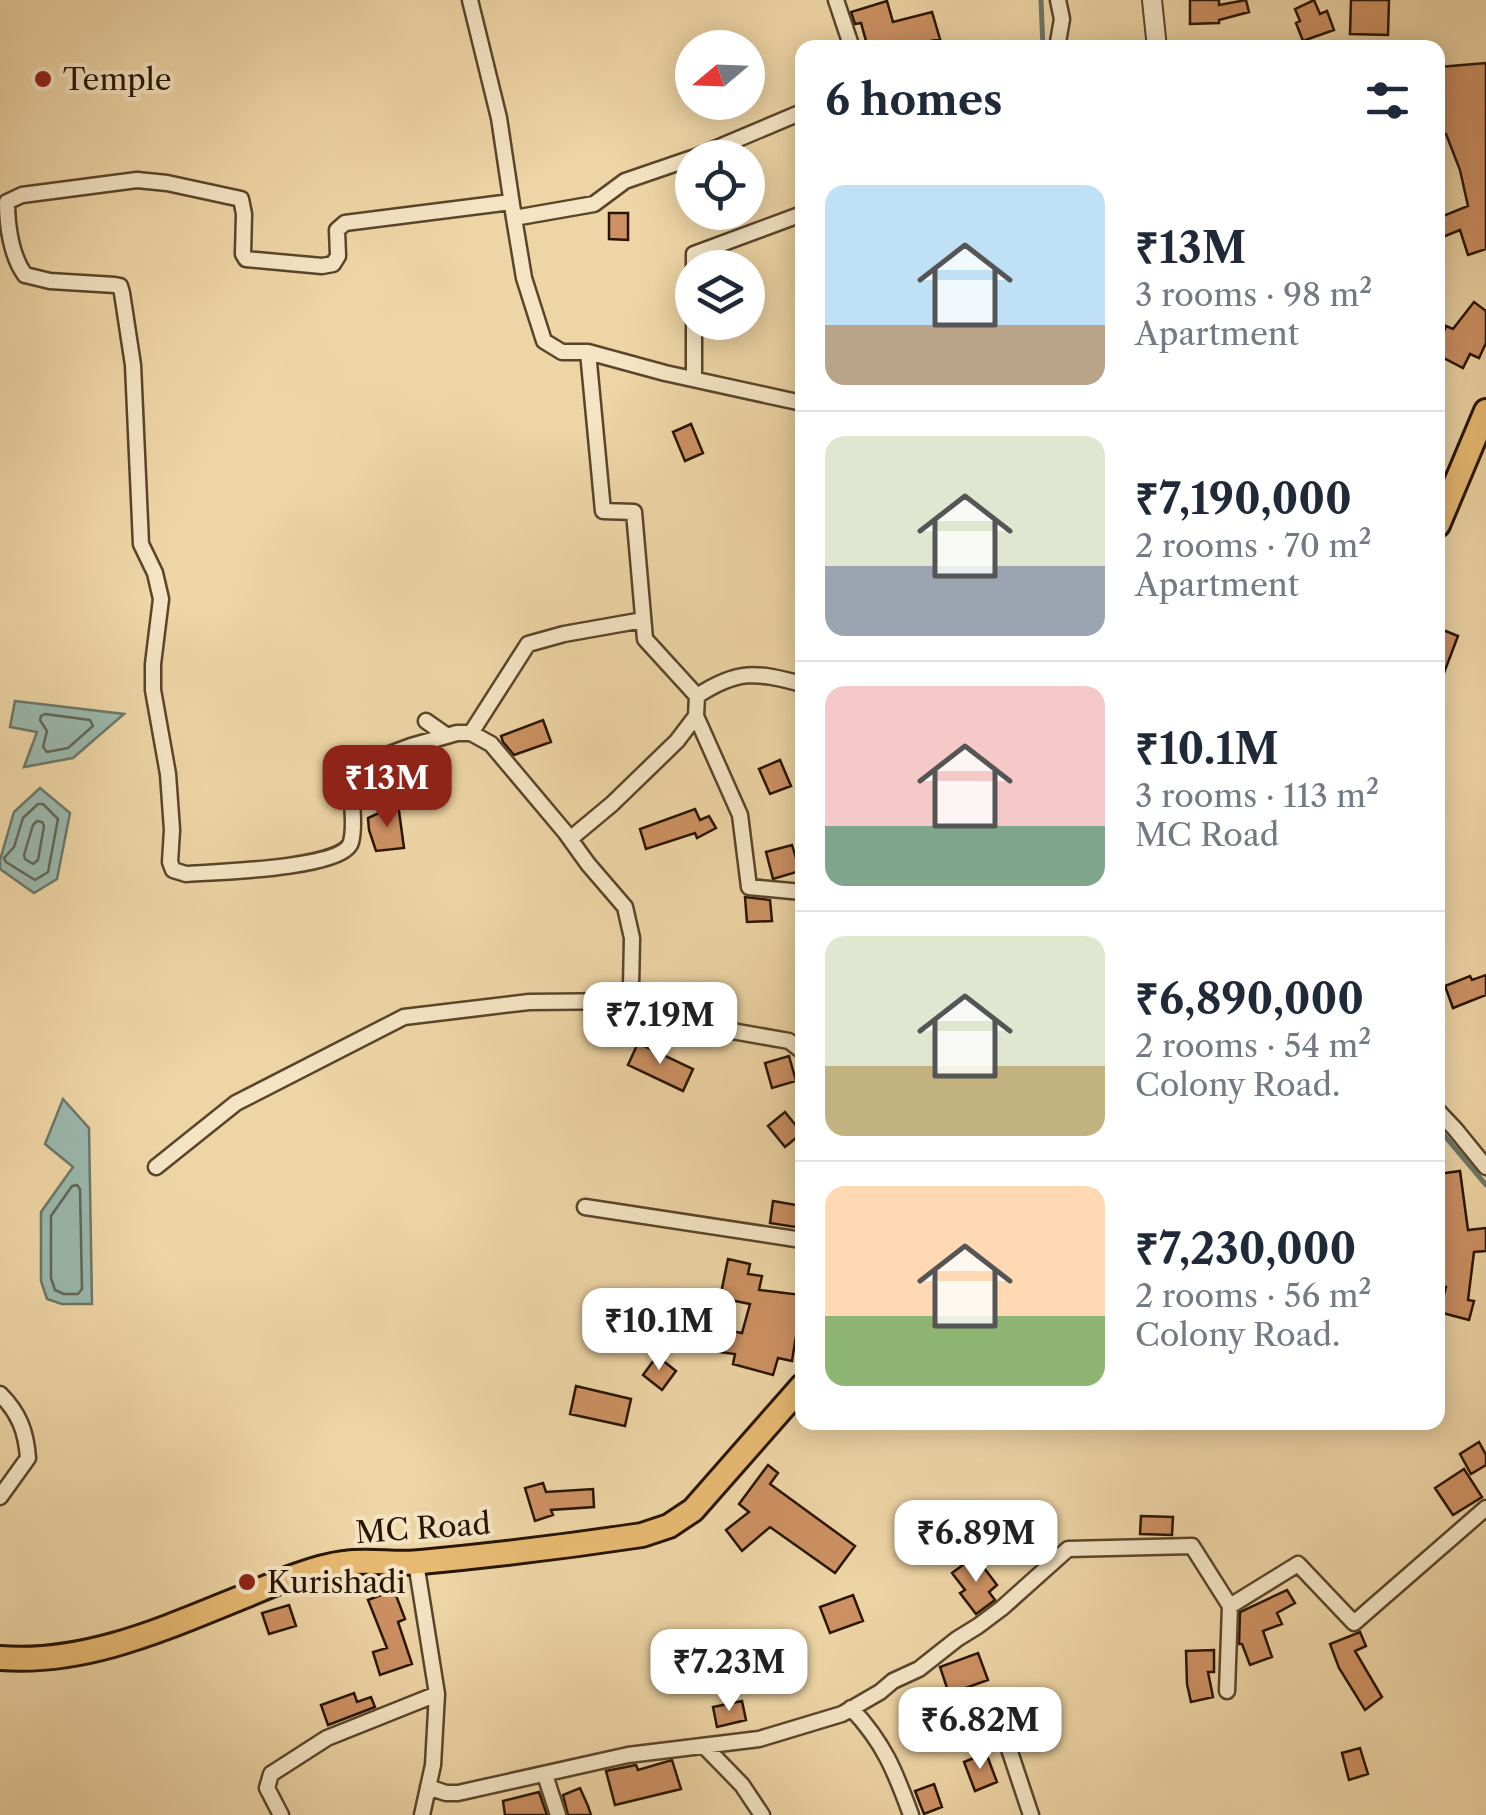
<!DOCTYPE html>
<html lang="en">
<head>
<meta charset="utf-8">
<style>
	:root { --surface:#fff; --page:#f2f2f3; --text:#1f2937; --muted:#747a83; --line:#e0e1e3; --accent:#8f2418 }
	body { margin:0; font-family:"Libre Caslon Text",serif; background:var(--page); color:var(--text); height:100vh; display:flex; flex-direction:column; font-size:38px; white-space:nowrap }
	* { box-sizing:border-box; margin:0 }
	p { font-size:32px; color:var(--muted) }
	.icon { flex:none; width:55px; height:55px; fill:none; stroke:currentColor; stroke-width:2; stroke-linecap:round; stroke-linejoin:round }
	.map { position:relative; flex:1; overflow:hidden }
	.details { position:absolute; left:795px; top:40px; width:650px; height:1390px; display:flex; flex-direction:column; background:var(--surface); border-radius:20px; box-shadow:0 5px 25px #0003 }
	.details>* { flex:none }
	.needle { width:65px; rotate:251deg }
	.buttons { position:absolute; left:675px; top:30px; display:grid; gap:20px }
	.buttons a { display:grid; place-items:center; width:90px; height:90px; border-radius:50%; background:var(--surface); box-shadow:0 5px 25px #0003; font-size:50px }
	.price { position:absolute; translate:-50% -85px; padding:0 22px; border-radius:20px; background:#fff; color:#222; font-size:32px; line-height:65px; filter:drop-shadow(0 2px 5px #0008) }
	.price::after { content:''; position:absolute; left:50%; top:60px; width:30px; height:22px; margin-left:-15px; background:inherit; clip-path:polygon(0 0,100% 0,50% 100%) }
	.price.on { background:var(--accent); color:#fff }
	ul { padding:0; list-style:none }
	li { display:flex; align-items:center; gap:30px; height:250px; padding:0 30px }
	li+li { border-top:2px solid var(--line) }
	li span { display:grid; place-items:center; flex:none; width:280px; height:200px; border-radius:20px; color:#555 }
	li>.icon { margin-inline-start:auto }
	span .icon { width:120px; height:120px; fill:#fffc; stroke-width:1 }
	li b { font-size:42px }
	h2 { display:flex; justify-content:space-between; align-items:center; height:120px; padding:0 30px; font-size:42px }
	.map>svg:first-child { display:block }
</style>
</head>
<body>
<div class="map">
<svg width="1486" height="1815" viewBox="0 0 1486 1815">
	<rect width="100%" height="100%" fill="#eed5a5"/>
	<filter id="stains"><feTurbulence type="fractalNoise" baseFrequency=".002" numOctaves="4"/><feColorMatrix values="0 0 0 0 .2 0 0 0 0 .09 0 0 0 0 .02 0 0 0 .5 -.17"/></filter>
	<radialGradient id="worn" r=".72"><stop offset=".6" stop-color="#630" stop-opacity="0"/><stop offset="1" stop-color="#630" stop-opacity=".3"/></radialGradient>
	<path fill="#9ab8ad" stroke="#6c7768" stroke-width="2.5" d="M 15,701 L 124,714 L 73,758 L 24,767 L 37,732 L 10,727 Z
		M 40,788 L 70,813 L 57,879 L 34,893 L 0,869 L 0,860 L 14,812 Z
		M 63,1099 L 89,1128 L 92,1304 L 62,1304 L 47,1299 L 41,1281 L 41,1212 L 73,1167 L 45,1144 Z"/>
	<g fill="none" stroke-linecap="round" stroke-linejoin="round">
		<path stroke="#616657" stroke-width="2.5" d="M 45,714 L 90,720 L 93,726 L 68,748 L 47,752 L 43,747 L 47,731 L 40,720 L 41,716 Z
			M 38,804 L 43,804 L 58,819 L 48,872 L 35,880 L 6,862 L 4,858 L 14,847 L 23,818 Z
			M 37,821 L 42,822 L 44,826 L 38,860 L 33,864 L 25,859 L 24,855 L 33,825 Z
			M 77,1185 L 80,1189 L 82,1289 L 78,1294 L 64,1294 L 55,1290 L 51,1278 L 51,1216 L 72,1186 Z"/>
		<path stroke="#6c7768" stroke-width="5" d="M 1041,0 L 1043,48
			M 1438,1128 L 1486,1185"/>
	</g>
	<path fill="#cd9163" stroke="#281501" stroke-width="2.5" d="M 1190,0 L 1219,0 L 1219,5 L 1246,0 L 1249,12 L 1219,20 L 1219,23 L 1190,24 Z
		M 1314,0 L 1320,14 L 1327,11 L 1334,30 L 1303,41 L 1296,23 L 1300,21 L 1295,9 Z
		M 1351,0 L 1389,0 L 1388,35 L 1350,34 Z
		M 887,1 L 893,22 L 932,12 L 940,39 L 899,48 L 868,48 L 861,23 L 855,24 L 851,12 Z
		M 1486,63 L 1486,249 L 1468,255 L 1460,230 L 1438,239 L 1438,218 L 1468,206 L 1460,170 L 1446,134 L 1443,134 L 1440,94 L 1443,94 L 1440,67 Z
		M 609,213 L 628,213 L 628,240 L 609,239 Z
		M 1474,302 L 1486,311 L 1486,343 L 1479,358 L 1470,354 L 1463,368 L 1438,355 L 1438,345 L 1446,326 L 1453,329 Z
		M 691,424 L 703,453 L 685,461 L 673,432 Z
		M 1438,628 L 1458,636 L 1439,686 L 1438,686 Z
		M 543,720 L 551,742 L 514,755 L 503,742 L 501,736 Z
		M 780,760 L 791,786 L 770,794 L 759,769 Z
		M 398,804 L 404,848 L 376,851 L 369,830 L 368,818 Z
		M 695,809 L 700,820 L 709,816 L 716,828 L 697,838 L 695,833 L 646,849 L 640,829 Z
		M 792,845 L 800,871 L 773,879 L 766,852 Z
		M 745,897 L 770,900 L 772,921 L 747,922 Z
		M 1486,975 L 1486,995 L 1453,1008 L 1445,986 L 1470,976 L 1472,980 Z
		M 638,1043 L 693,1069 L 683,1091 L 628,1065 Z
		M 789,1056 L 796,1081 L 772,1088 L 765,1063 Z
		M 785,1112 L 802,1133 L 785,1147 L 768,1126 Z
		M 1460,1171 L 1468,1230 L 1486,1228 L 1486,1251 L 1474,1252 L 1468,1300 L 1474,1301 L 1469,1320 L 1439,1312 L 1446,1287 L 1439,1286 L 1442,1257 L 1438,1257 L 1438,1174 Z
		M 773,1201 L 802,1206 L 802,1228 L 770,1223 Z
		M 728,1259 L 750,1264 L 748,1274 L 762,1276 L 759,1290 L 802,1295 L 802,1337 L 796,1336 L 792,1361 L 778,1358 L 773,1375 L 733,1364 L 735,1354 L 711,1351 L 714,1328 L 742,1333 L 750,1304 L 720,1298 Z
		M 657,1356 L 676,1371 L 662,1390 L 643,1375 Z
		M 576,1386 L 631,1399 L 625,1426 L 570,1414 Z
		M 1479,1442 L 1486,1455 L 1486,1465 L 1471,1474 L 1460,1454 Z
		M 768,1465 L 778,1473 L 770,1484 L 855,1546 L 835,1573 L 770,1527 L 742,1551 L 726,1530 L 749,1512 L 739,1504 Z
		M 1464,1469 L 1482,1497 L 1453,1515 L 1435,1488 Z
		M 543,1483 L 546,1492 L 593,1489 L 594,1507 L 551,1510 L 553,1515 L 535,1521 L 525,1488 Z
		M 1141,1516 L 1173,1517 L 1172,1535 L 1140,1534 Z
		M 975,1556 L 997,1585 L 989,1592 L 995,1600 L 976,1614 L 960,1593 L 965,1590 L 952,1573 Z
		M 394,1590 L 405,1619 L 398,1622 L 412,1664 L 380,1675 L 373,1652 L 387,1648 L 368,1600 Z
		M 1287,1590 L 1295,1603 L 1277,1613 L 1282,1624 L 1263,1631 L 1272,1657 L 1250,1665 L 1242,1644 L 1239,1644 L 1240,1612 Z
		M 853,1595 L 863,1621 L 830,1633 L 820,1607 Z
		M 289,1605 L 296,1626 L 269,1634 L 262,1613 Z
		M 1360,1632 L 1366,1646 L 1355,1651 L 1382,1697 L 1365,1710 L 1339,1668 L 1330,1644 Z
		M 1214,1650 L 1214,1672 L 1208,1672 L 1213,1697 L 1191,1702 L 1187,1684 L 1186,1651 Z
		M 978,1653 L 988,1680 L 949,1694 L 940,1667 Z
		M 354,1693 L 357,1702 L 371,1697 L 375,1707 L 328,1725 L 321,1705 Z
		M 742,1701 L 746,1720 L 717,1727 L 713,1707 Z
		M 1360,1748 L 1368,1774 L 1349,1780 L 1342,1753 Z
		M 986,1753 L 997,1782 L 975,1791 L 964,1762 Z
		M 672,1760 L 681,1789 L 615,1805 L 606,1771 L 636,1765 L 638,1770 Z
		M 934,1784 L 942,1807 L 924,1814 L 915,1791 Z
		M 580,1788 L 588,1806 L 591,1815 L 568,1815 L 563,1795 Z
		M 539,1792 L 547,1815 L 505,1815 L 503,1801 Z"/>
	<g fill="none" stroke-linecap="round" stroke-linejoin="round">
		<defs>
			<path id="minor" d="M 470,0 L 499,118 L 514,218 L 594,204 L 625,181 L 692,158
				M 836,0 L 852,48
				M 1057,48 L 1062,19 L 1058,0
				M 693,158 L 802,112
				M 511,202 L 345,223 L 337,230 L 338,256 L 333,264 L 322,266 L 246,259 L 243,254 L 244,214 L 241,199 L 167,183 L 137,180 L 22,195 L 7,202 C 7,225 11,256 25,275 L 50,281 L 115,285 L 120,286 L 122,293 L 133,365 L 141,544 L 155,573 L 161,599 L 153,664 L 153,690 L 168,774 L 172,830 L 170,862 L 173,870 L 186,874 C 213,872 344,869 351,842 C 358,817 344,789 360,765 L 411,746 L 457,733 L 471,733 L 491,744 L 565,832 L 588,864 L 625,907 L 632,938 L 631,987 L 636,1007 L 658,1018 L 789,1041 L 802,1051
				M 514,218 L 524,278 L 544,341 L 562,352 L 588,352 L 665,373 L 802,403
				M 694,268 L 694,254 L 802,214
				M 694,322 L 694,379
				M 588,352 L 603,511 L 634,512 L 645,639 L 697,696
				M 696,716 L 740,815 L 749,887 L 802,892
				M 426,721 L 446,735
				M 471,733 L 528,644 L 564,634 L 643,620
				M 570,839 L 612,804 L 677,741 L 696,716 L 697,696 C 738,669 756,672 802,684
				M 1438,1111 L 1455,1129 L 1486,1167
				M 156,1167 L 236,1103 L 404,1017 L 529,1002 L 633,1001
				M 585,1207 L 802,1240
				M 0,1394 C 19,1413 26,1431 28,1458 L 0,1497
				M 416,1563 L 437,1694 L 433,1765 L 422,1815
				M 1227,1691 L 1230,1606 L 1298,1564 L 1354,1623 L 1486,1508
				M 851,1708 C 884,1743 895,1771 911,1815
				M 1007,1743 L 1031,1815
				M 704,1746 L 742,1785 L 762,1815
				M 545,1775 L 558,1815
				M 428,1787 L 446,1793 L 458,1793 L 628,1755 L 759,1739 L 842,1714 L 880,1692 L 893,1681 L 919,1669 L 957,1639 L 978,1626 L 1002,1608 L 1068,1549 L 1192,1546 L 1230,1606
				M 281,1815 L 267,1788 L 271,1774 L 327,1738 L 437,1694"/>
			<path id="tertiary" d="M 1152,0 L 1157,48"/>
			<path id="primary" d="M 1438,525 L 1486,411
				M 0,1658 C 88,1665 170,1626 250,1594 C 278,1582 314,1567 344,1563 C 369,1559 396,1565 421,1562 C 495,1555 569,1546 642,1535 L 669,1526 L 693,1510 L 802,1386"/>
		</defs>
		<use href="#minor" stroke="#5a452a" stroke-width="19"/>
		<use href="#tertiary" stroke="#5a452a" stroke-width="22"/>
		<use href="#primary" stroke="#281501" stroke-width="28"/>
		<use href="#minor" stroke="#f4e4c4" stroke-width="14"/>
		<use href="#tertiary" stroke="#f4e4c4" stroke-width="18"/>
		<use href="#primary" stroke="#e7ba72" stroke-width="22"/>
	</g>
	<g fill="#8f2418" stroke="#f4e4c4" stroke-width="4">
		<circle cx="43" cy="79" r="10"/>
		<circle cx="247" cy="1582" r="10"/>
	</g>
	<g text-anchor="middle" dominant-baseline="central" stroke-width="8" stroke-linejoin="round" paint-order="stroke">
		<g font-size="30" fill="#281501" stroke="#f4e4c4" text-anchor="start">
			<text x="63" y="79">Temple</text>
			<text x="267" y="1582">Kurishadi</text>
		</g>
		<g font-size="30" fill="#281501" stroke="#f4e4c4">
			<text transform="translate(423 1528) rotate(-4)">MC Road</text>
		</g>
	</g>
	<rect width="100%" height="100%" filter="url(#stains)"/>
	<rect width="100%" height="100%" fill="url(#worn)"/>
</svg>
<div class="buttons">
<a><svg class="needle" viewBox="-14 -14 28 28"><path d="M0-13l5 13h-10z" fill="#e53935"/><path d="M0 13l5-13h-10z" fill="#747a83"/></svg></a>
<a><svg class="icon" aria-label="locate" viewBox="0 0 24 24"><circle cx="12" cy="12" r="6"/><path d="M12 2v4M12 18v4M2 12h4M18 12h4"/></svg></a>
<a><svg class="icon" aria-label="layers" viewBox="0 0 24 24"><path d="M12 4l9 5-9 5-9-5zM3 14l9 5 9-5"/></svg></a>
</div>
<b class="price on" style="left:387px;top:830px">₹13M</b>
<b class="price" style="left:660px;top:1067px">₹7.19M</b>
<b class="price" style="left:659px;top:1373px">₹10.1M</b>
<b class="price" style="left:976px;top:1585px">₹6.89M</b>
<b class="price" style="left:729px;top:1714px">₹7.23M</b>
<b class="price" style="left:980px;top:1772px">₹6.82M</b>
<section class="details">
<h2>6 homes<svg class="icon" aria-label="filters" viewBox="0 0 24 24"><path d="M4 7h16M4 17h16"/><circle cx="9" cy="7" r="2"/><circle cx="15" cy="17" r="2"/></svg></h2>
<ul>
<li><span style="background:linear-gradient(#bfe0f5 70%,#b9a48a 0)"><svg class="icon" aria-label="home" viewBox="0 0 24 24"><path d="M3 11l9-7 9 7M6 9v11h12V9"/></svg></span><div><b>₹13M</b><p>3 rooms · 98 m²</p><p>Apartment</p></div></li>
<li><span style="background:linear-gradient(#dfe7d0 65%,#9aa5b1 0)"><svg class="icon" aria-label="home" viewBox="0 0 24 24"><path d="M3 11l9-7 9 7M6 9v11h12V9"/></svg></span><div><b>₹7,190,000</b><p>2 rooms · 70 m²</p><p>Apartment</p></div></li>
<li><span style="background:linear-gradient(#f6c9c9 70%,#7fa58c 0)"><svg class="icon" aria-label="home" viewBox="0 0 24 24"><path d="M3 11l9-7 9 7M6 9v11h12V9"/></svg></span><div><b>₹10.1M</b><p>3 rooms · 113 m²</p><p>MC Road</p></div></li>
<li><span style="background:linear-gradient(#dfe7d0 65%,#c2b280 0)"><svg class="icon" aria-label="home" viewBox="0 0 24 24"><path d="M3 11l9-7 9 7M6 9v11h12V9"/></svg></span><div><b>₹6,890,000</b><p>2 rooms · 54 m²</p><p>Colony Road.</p></div></li>
<li><span style="background:linear-gradient(#ffd9b3 65%,#8fb573 0)"><svg class="icon" aria-label="home" viewBox="0 0 24 24"><path d="M3 11l9-7 9 7M6 9v11h12V9"/></svg></span><div><b>₹7,230,000</b><p>2 rooms · 56 m²</p><p>Colony Road.</p></div></li>
</ul>
</section>
</div>
</body>
</html>
